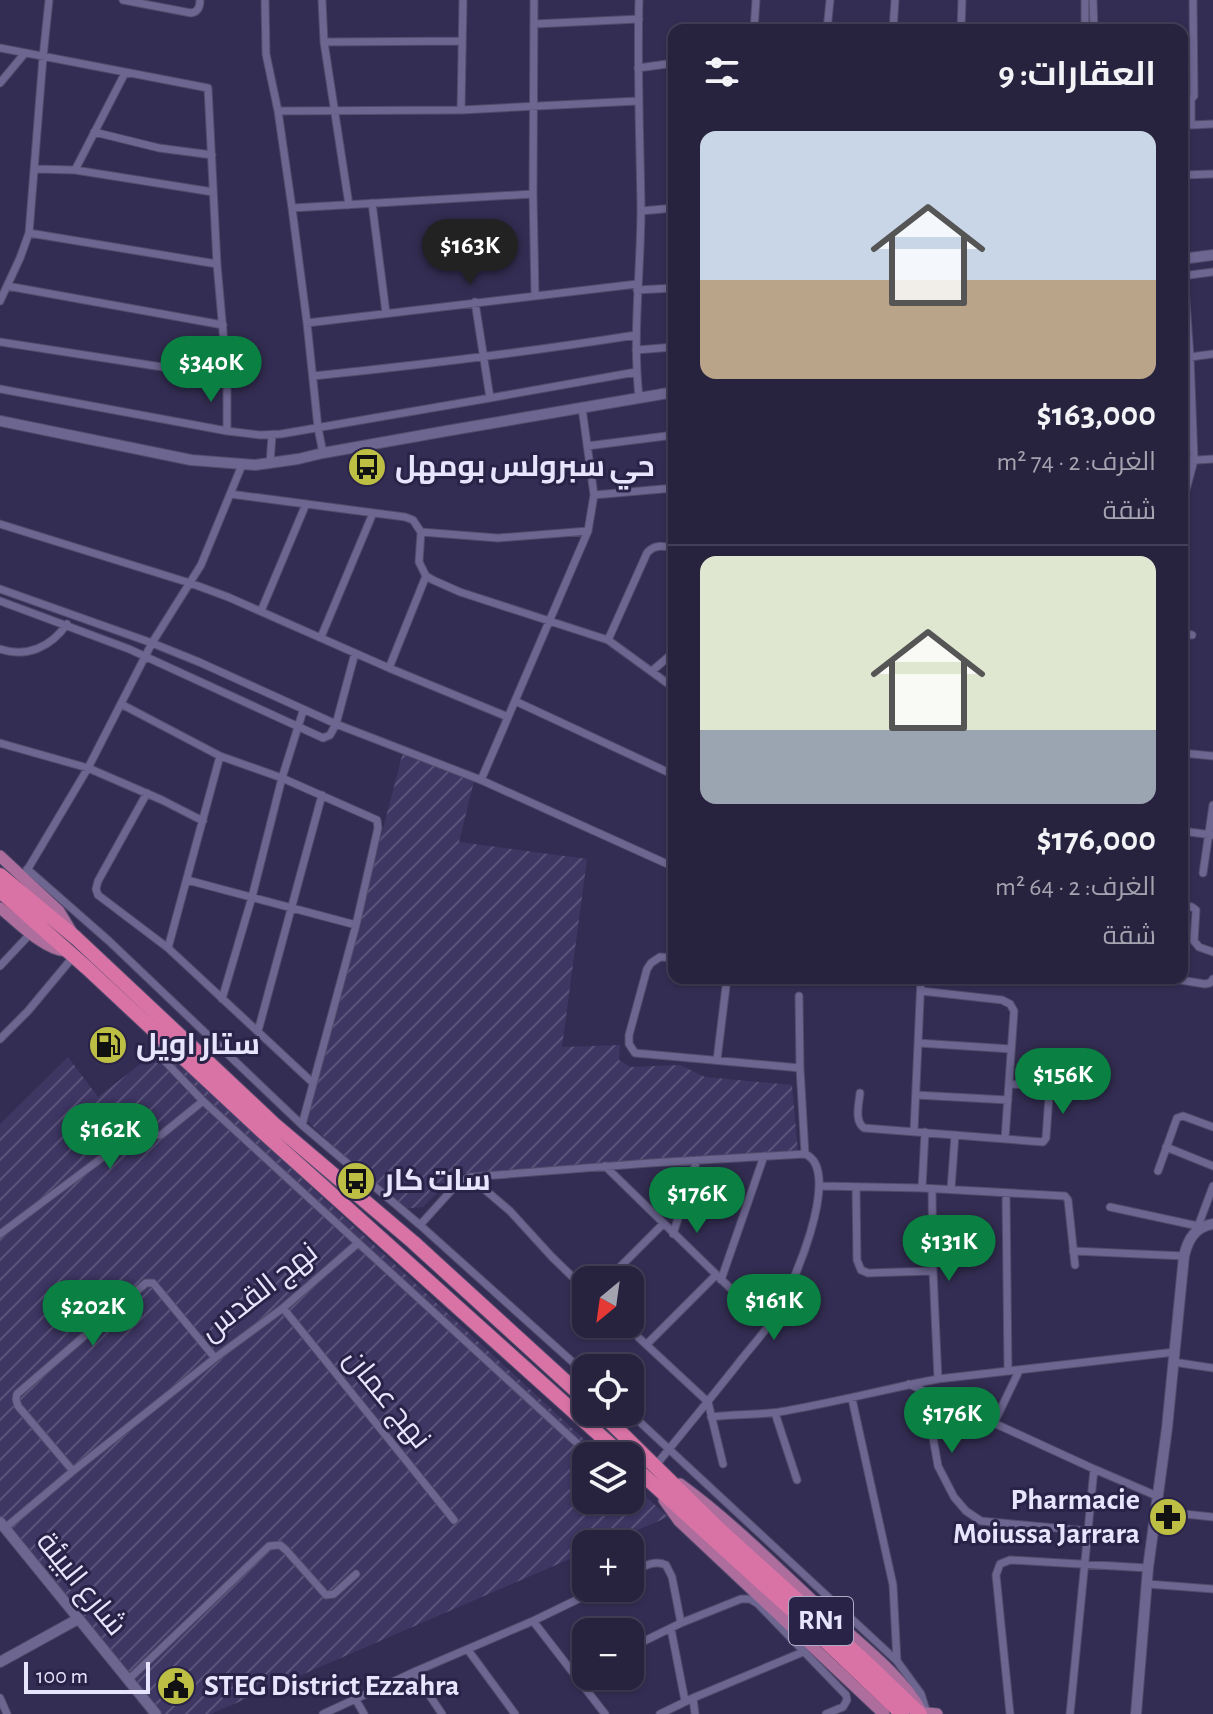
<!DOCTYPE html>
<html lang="ar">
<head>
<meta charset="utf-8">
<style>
	:root { --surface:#27223e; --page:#332f49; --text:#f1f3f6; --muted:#a4a4b0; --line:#433f58; --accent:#0b8043 }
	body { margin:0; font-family:"Alegreya Sans",Cairo,sans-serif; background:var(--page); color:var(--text); direction:rtl; height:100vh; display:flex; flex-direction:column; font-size:30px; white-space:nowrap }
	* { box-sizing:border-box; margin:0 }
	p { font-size:26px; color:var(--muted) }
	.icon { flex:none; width:44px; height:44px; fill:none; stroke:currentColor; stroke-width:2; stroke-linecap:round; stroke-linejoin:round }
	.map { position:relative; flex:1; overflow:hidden; direction:ltr }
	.drawer { position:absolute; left:668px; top:24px; width:520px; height:960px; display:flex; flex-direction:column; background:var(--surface); border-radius:16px; box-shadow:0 2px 6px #0004,0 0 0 2px var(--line); direction:rtl }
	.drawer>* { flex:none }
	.needle { width:52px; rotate:209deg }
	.controls { position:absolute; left:572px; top:1266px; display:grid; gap:16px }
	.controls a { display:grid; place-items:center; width:72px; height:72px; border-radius:16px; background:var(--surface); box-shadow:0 2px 6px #0004,0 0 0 2px var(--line); font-size:40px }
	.scale { position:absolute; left:24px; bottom:20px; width:126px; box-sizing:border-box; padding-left:8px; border:4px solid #e7e5fd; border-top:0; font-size:22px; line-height:28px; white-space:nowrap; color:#e7e5fd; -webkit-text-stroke:6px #2a2348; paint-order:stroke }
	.price { position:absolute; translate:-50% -68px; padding:0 18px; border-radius:28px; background:var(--accent); color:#fff; font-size:26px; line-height:52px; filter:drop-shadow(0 2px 4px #0008) }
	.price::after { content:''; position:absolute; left:50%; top:48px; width:24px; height:18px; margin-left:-12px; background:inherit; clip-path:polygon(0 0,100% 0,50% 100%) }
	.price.on { background:#222; color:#fff }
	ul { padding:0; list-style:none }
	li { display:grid; align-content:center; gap:16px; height:424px; padding:0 32px }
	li+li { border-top:2px solid var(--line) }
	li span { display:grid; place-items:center; height:248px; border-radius:16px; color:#555 }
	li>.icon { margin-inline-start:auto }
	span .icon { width:144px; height:144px; fill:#fffc; stroke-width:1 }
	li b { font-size:34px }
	h2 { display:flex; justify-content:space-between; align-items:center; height:96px; padding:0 32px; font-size:34px }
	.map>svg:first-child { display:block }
</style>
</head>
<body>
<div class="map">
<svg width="1213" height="1714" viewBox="0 0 1213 1714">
	<defs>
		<pattern id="industrial-furrows" width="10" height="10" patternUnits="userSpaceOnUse" patternTransform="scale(2)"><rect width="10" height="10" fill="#3e3663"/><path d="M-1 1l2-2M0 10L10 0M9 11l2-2" fill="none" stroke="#5a537a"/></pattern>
	</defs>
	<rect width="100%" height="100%" fill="#342d53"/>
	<path fill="url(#industrial-furrows)" d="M 403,752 L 474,781 L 459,842 L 587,859 L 562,1047 L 620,1045 L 619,1060 L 631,1067 L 680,1065 L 705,1077 L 792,1085 L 798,1152 L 456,1174 L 423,1207 L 401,1209 L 307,1121 Z
		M 161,1048 L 602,1456 L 586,1456 L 586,1500 L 630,1500 L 630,1482 L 668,1517 L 605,1544 L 586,1544 L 586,1552 L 211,1714 L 148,1714 L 0,1527 L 0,1124 L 68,1057 L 98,1097 Z"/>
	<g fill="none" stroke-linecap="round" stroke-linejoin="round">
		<defs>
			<path id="street" d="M 123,0 L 191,13 C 198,12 200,7 200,0
				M 265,0 L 266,54 L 278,111 L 292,208 L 307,323 L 318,428 L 323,453
				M 322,0 L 324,42
				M 534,0 L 533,194 L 535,295
				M 1093,0 L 1094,30
				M 534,24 L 639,19
				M 754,30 L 756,0
				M 827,30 L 830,0
				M 893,30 L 895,0
				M 961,30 L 962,0
				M 1085,30 L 1085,0
				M 0,48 L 208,88 L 217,264 L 227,377 L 227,431
				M 638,68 L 674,63
				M 0,83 L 25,53
				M 1182,99 L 1191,99 L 1194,96 L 1193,0
				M 1191,99 L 1191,125 L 1213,124
				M 461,110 L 463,0
				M 278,111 L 461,110 L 638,101
				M 94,132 L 159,148 L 212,155
				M 35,169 L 75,170 L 213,192
				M 75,170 L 125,73
				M 1182,175 L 1213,174
				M 372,203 L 386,313
				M 349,205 L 324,42 L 462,41
				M 292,208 L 533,194
				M 641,211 L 674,208
				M 29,233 L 217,264
				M 1182,276 L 1213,272
				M 7,286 L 223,325
				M 637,290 L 674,288
				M 0,301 L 20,258 L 29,233 L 43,57 L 49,0
				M 307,323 L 637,284
				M 0,342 L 227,377
				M 636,350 L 674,347
				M 1190,357 L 1213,354
				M 313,376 C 421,365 528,352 636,335
				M 0,389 L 227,431 L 260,435 L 281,434 L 490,398 L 475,302
				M 639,397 C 632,334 641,271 641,208 C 640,138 637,69 639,0
				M 490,398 L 636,372
				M 587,446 L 674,435
				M 1182,461 L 1213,459
				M 270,464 L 272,435
				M 671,488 L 674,516
				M 230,494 L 405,517 L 413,520 L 421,532
				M 594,495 L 674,488
				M 1182,505 L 1194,460 L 1190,357 L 1183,259
				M 0,524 L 190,583 L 228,597 L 389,668 L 508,717
				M 588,531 L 498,538 L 421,532 L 419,562 L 426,576 L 433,580 L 460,592 L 608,640 L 674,688
				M 0,589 L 152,643 L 199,662 L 336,724 L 330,735 L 323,738 L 129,649 L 0,601
				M 261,611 L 306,504
				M 1182,633 L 1192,635
				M 321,637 L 373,513
				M 608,640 L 647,553 C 654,544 663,546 674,548
				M 0,649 C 27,658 51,647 67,624
				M 355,653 L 336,724 L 481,780 L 674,867
				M 389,668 L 426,576
				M 652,671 L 674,652
				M 515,701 L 674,775
				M 121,704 L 220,756 L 282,778 L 377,820 L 378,828 L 356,925 L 302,1125
				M 0,743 L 88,768 L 162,800 L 203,821
				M 1182,753 L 1213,756
				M 481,780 L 588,531 L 594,495 L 582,408
				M 147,793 L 98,881 L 96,889 L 98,895 L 168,948 L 313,1083
				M 1182,831 L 1212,835
				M 27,869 L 109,941 L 302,1125 L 420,1225 L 586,1374
				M 26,872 L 88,768 L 152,643 L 201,565 L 242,465
				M 1203,873 L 1213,805
				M 187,880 L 356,925
				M 1182,904 L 1192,907 L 1196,910 L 1194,941 L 1199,947 L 1213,952
				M 168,948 L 220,756
				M 674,958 L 660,957 L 651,963 L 647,969 L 629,1035 L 629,1044 L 635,1053 L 800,1068
				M 0,966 L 31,933
				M 1168,978 L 1205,984 L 1210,983 L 1213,979
				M 921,991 L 1002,1000 L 1010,1004 L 1014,1011 L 1005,1139
				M 222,999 L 252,897 L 282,778 L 303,711
				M 258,1031 L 322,795
				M 0,1039 L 28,1011 L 73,957
				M 164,1041 L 157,1053 L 203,1101 L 591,1456
				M 918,1043 L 1011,1049
				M 717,1060 L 727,978
				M 860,1093 C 859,1104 854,1121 864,1128 L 1043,1142 L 1046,1138 L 1049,1096 L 1048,1089 L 1040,1085 L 1009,1084
				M 916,1095 L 1008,1100
				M 914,1131 L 921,978
				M 1166,1147 L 1213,1166
				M 605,1166 L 768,1325
				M 1158,1171 L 1177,1118 L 1183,1116 L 1213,1127
				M 470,1177 L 510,1211 L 552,1257 L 586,1290
				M 820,1186 L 922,1188 L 1065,1196 L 1068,1200 L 1075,1265
				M 856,1187 L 857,1260 L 861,1270 L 868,1273 L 933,1271
				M 922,1188 L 925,1132
				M 932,1189 L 933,1271 L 938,1379
				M 951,1189 L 955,1135
				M 1006,1193 L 1008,1371
				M 1110,1207 L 1198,1226
				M 420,1225 L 458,1183 L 470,1177 L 650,1163 L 805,1154
				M 1197,1229 L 1213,1186
				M 0,1234 L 143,1127 C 150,1127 153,1136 161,1135 L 203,1101
				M 673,1234 L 697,1160
				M 1073,1251 L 1184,1256
				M 607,1280 L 663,1224
				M 721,1280 L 764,1156
				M 283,1308 L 454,1520
				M 624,1324 L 708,1402 L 723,1464
				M 647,1344 L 716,1275
				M 1173,1362 L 1213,1368
				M 909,1384 L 1094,1469 L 1157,1496
				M 925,1392 L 938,1466 L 954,1497 L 966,1511 L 981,1521 L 1088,1531
				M 852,1399 L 893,1585 L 897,1661
				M 629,1412 L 897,1661 L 921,1694 L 927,1713
				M 775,1413 L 797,1480
				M 711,1417 C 734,1414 757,1415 779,1412 C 833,1403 885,1389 938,1379 L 1175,1352
				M 994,1423 L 1019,1371
				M 656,1465 C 683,1432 710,1399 737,1365 C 749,1349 764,1334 774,1317 C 791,1292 844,1170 805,1154 L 800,1068 L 799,996
				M 73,1471 L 18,1406 L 16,1399 L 17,1394 L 146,1283 L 153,1283 L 215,1358
				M 1156,1511 L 1213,1517
				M 5,1528 L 73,1471 L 215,1358 L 283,1308 L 357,1244
				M 630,1573 C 642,1568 653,1559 666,1565 L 672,1577 L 681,1623
				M 1147,1584 L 1213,1589
				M 533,1621 L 605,1714
				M 671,1629 L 685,1701
				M 630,1648 L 681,1623 L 741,1599 L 750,1599 L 758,1604 L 846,1695 L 847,1700 L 843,1707 L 826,1714
				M 468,1650 L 515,1714
				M 414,1672 L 442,1714
				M 128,1680 L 269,1546 L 280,1545 L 286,1550 L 326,1595 L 334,1594 L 356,1574
				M 0,1698 L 7,1714
				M 693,1698 L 695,1714
				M 356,1700 L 364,1714
				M 323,1714 L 414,1672 L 533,1621 L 601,1588
				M 660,1714 L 693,1698 L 803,1652
				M 1010,1714 L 996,1575 L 1000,1564 L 1010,1560 L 1148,1568
				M 1070,1714 L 1094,1469"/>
			<path id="secondary" d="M 1182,259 L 1213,255
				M 0,421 L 191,460 L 255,465 L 298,459 L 323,453 L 446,431 L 674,392
				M 0,1522 L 156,1714
				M 0,1662 L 78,1619
				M 1136,1714 L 1148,1568 L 1167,1428 L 1184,1256 C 1188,1239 1195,1227 1213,1224"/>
			<path id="primary" d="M 0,856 L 59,911 L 71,931
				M 0,908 C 17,921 43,949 65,951
				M 680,1484 C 732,1522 778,1569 826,1613 C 855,1640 902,1675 920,1709
				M 664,1500 L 679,1521 L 884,1714
				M 921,1714 L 927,1713 L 937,1714"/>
			<path id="highway" d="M 0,875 L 76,938 L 274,1124 L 413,1242 L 586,1400
				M 0,891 L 87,968 L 266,1135 L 623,1456
				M 600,1412 L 720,1530 L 869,1665 L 920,1714
				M 630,1463 L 819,1635 L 902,1714"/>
		</defs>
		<use href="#street" stroke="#524a6b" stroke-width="9"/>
		<use href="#secondary" stroke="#524a6b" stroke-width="12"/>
		<use href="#primary" stroke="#524a6b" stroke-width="13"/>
		<use href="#highway" stroke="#524a6b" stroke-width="16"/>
		<use href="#street" stroke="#6c6690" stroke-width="7"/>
		<use href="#secondary" stroke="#6c6690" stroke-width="10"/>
		<use href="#primary" stroke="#ad6e9d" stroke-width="11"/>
		<use href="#highway" stroke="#d973a5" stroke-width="14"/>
	</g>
	<defs>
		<symbol id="bus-disc" viewBox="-11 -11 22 22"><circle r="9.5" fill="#bcbf43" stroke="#2a2348"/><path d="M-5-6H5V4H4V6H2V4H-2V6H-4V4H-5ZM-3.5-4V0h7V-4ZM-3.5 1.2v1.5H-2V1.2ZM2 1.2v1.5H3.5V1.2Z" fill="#111"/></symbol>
		<symbol id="fuel-disc" viewBox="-11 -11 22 22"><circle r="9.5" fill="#bcbf43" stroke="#2a2348"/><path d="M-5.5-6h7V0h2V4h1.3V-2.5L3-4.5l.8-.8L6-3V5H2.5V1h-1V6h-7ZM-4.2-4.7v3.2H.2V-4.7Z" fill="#111"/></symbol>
		<symbol id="pharmacy-disc" viewBox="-11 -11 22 22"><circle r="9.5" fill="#bcbf43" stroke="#2a2348"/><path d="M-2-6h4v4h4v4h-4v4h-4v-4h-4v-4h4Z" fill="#111"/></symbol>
		<symbol id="civic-disc" viewBox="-11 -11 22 22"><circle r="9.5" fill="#bcbf43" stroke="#2a2348"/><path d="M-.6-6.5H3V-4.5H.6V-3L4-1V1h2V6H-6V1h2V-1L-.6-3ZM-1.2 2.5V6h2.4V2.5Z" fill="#111"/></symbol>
	</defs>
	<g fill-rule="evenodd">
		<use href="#bus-disc" x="345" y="445" width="44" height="44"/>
		<use href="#fuel-disc" x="86" y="1023" width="44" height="44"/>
		<use href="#bus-disc" x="334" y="1159" width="44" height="44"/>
		<use href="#pharmacy-disc" x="1146" y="1495" width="44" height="44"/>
		<use href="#civic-disc" x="154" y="1664" width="44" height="44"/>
	</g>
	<g text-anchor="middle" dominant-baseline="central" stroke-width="6" stroke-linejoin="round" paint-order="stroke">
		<rect fill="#2a2348" stroke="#aeabc7" stroke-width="2" x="789" y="1597" width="64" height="48" rx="6"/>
		<g font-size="28" font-weight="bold" fill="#e7e5fd">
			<text x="821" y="1621">RN1</text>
		</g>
		<g font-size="30" font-weight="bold" fill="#e7e5fd" stroke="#2a2348" text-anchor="start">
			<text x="395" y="467">حي سبرولس بومهل</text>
			<text x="136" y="1045">ستار اويل</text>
			<text x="384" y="1181">سات كار</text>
			<text x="1140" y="1500" text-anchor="end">Pharmacie<tspan x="1140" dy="34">Moiussa Jarrara</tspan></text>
			<text x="204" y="1686">STEG District Ezzahra</text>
		</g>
		<g font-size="30" fill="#e7e5fd" stroke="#2a2348">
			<text transform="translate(259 1292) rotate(-38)">نهج القدس</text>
			<text transform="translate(387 1399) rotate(51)">نهج عمان</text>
			<text transform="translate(81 1584) rotate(51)">شارع البيئة</text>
		</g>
	</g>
</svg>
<div class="controls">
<a><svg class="needle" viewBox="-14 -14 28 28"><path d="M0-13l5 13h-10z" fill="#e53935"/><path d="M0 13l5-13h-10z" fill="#a4a4b0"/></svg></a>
<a><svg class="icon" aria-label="locate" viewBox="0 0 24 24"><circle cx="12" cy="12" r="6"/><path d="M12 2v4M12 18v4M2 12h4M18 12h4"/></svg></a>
<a><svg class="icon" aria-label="layers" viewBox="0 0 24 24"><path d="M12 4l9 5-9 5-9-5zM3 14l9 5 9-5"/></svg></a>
<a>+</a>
<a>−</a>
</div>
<div class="scale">100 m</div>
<b class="price on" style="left:470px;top:287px">$163K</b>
<b class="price" style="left:211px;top:404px">$340K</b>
<b class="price" style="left:1063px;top:1116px">$156K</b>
<b class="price" style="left:110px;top:1171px">$162K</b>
<b class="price" style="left:697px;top:1235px">$176K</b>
<b class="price" style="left:949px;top:1283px">$131K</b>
<b class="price" style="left:774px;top:1342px">$161K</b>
<b class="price" style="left:93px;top:1348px">$202K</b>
<b class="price" style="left:952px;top:1455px">$176K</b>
<section class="drawer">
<h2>العقارات: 9<svg class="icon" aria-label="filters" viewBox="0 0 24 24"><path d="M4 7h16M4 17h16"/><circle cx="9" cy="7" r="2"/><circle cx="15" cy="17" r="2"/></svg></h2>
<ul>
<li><span style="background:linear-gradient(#c9d6e8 60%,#b9a48a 0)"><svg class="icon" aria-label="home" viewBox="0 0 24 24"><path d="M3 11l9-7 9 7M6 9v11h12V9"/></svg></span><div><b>$163,000</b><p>الغرف: 2 · 74 m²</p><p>شقة</p></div></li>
<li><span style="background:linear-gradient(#dfe7d0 70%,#9aa5b1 0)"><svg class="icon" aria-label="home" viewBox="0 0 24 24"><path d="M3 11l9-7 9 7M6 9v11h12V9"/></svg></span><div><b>$176,000</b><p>الغرف: 2 · 64 m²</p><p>شقة</p></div></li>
</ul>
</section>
</div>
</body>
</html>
